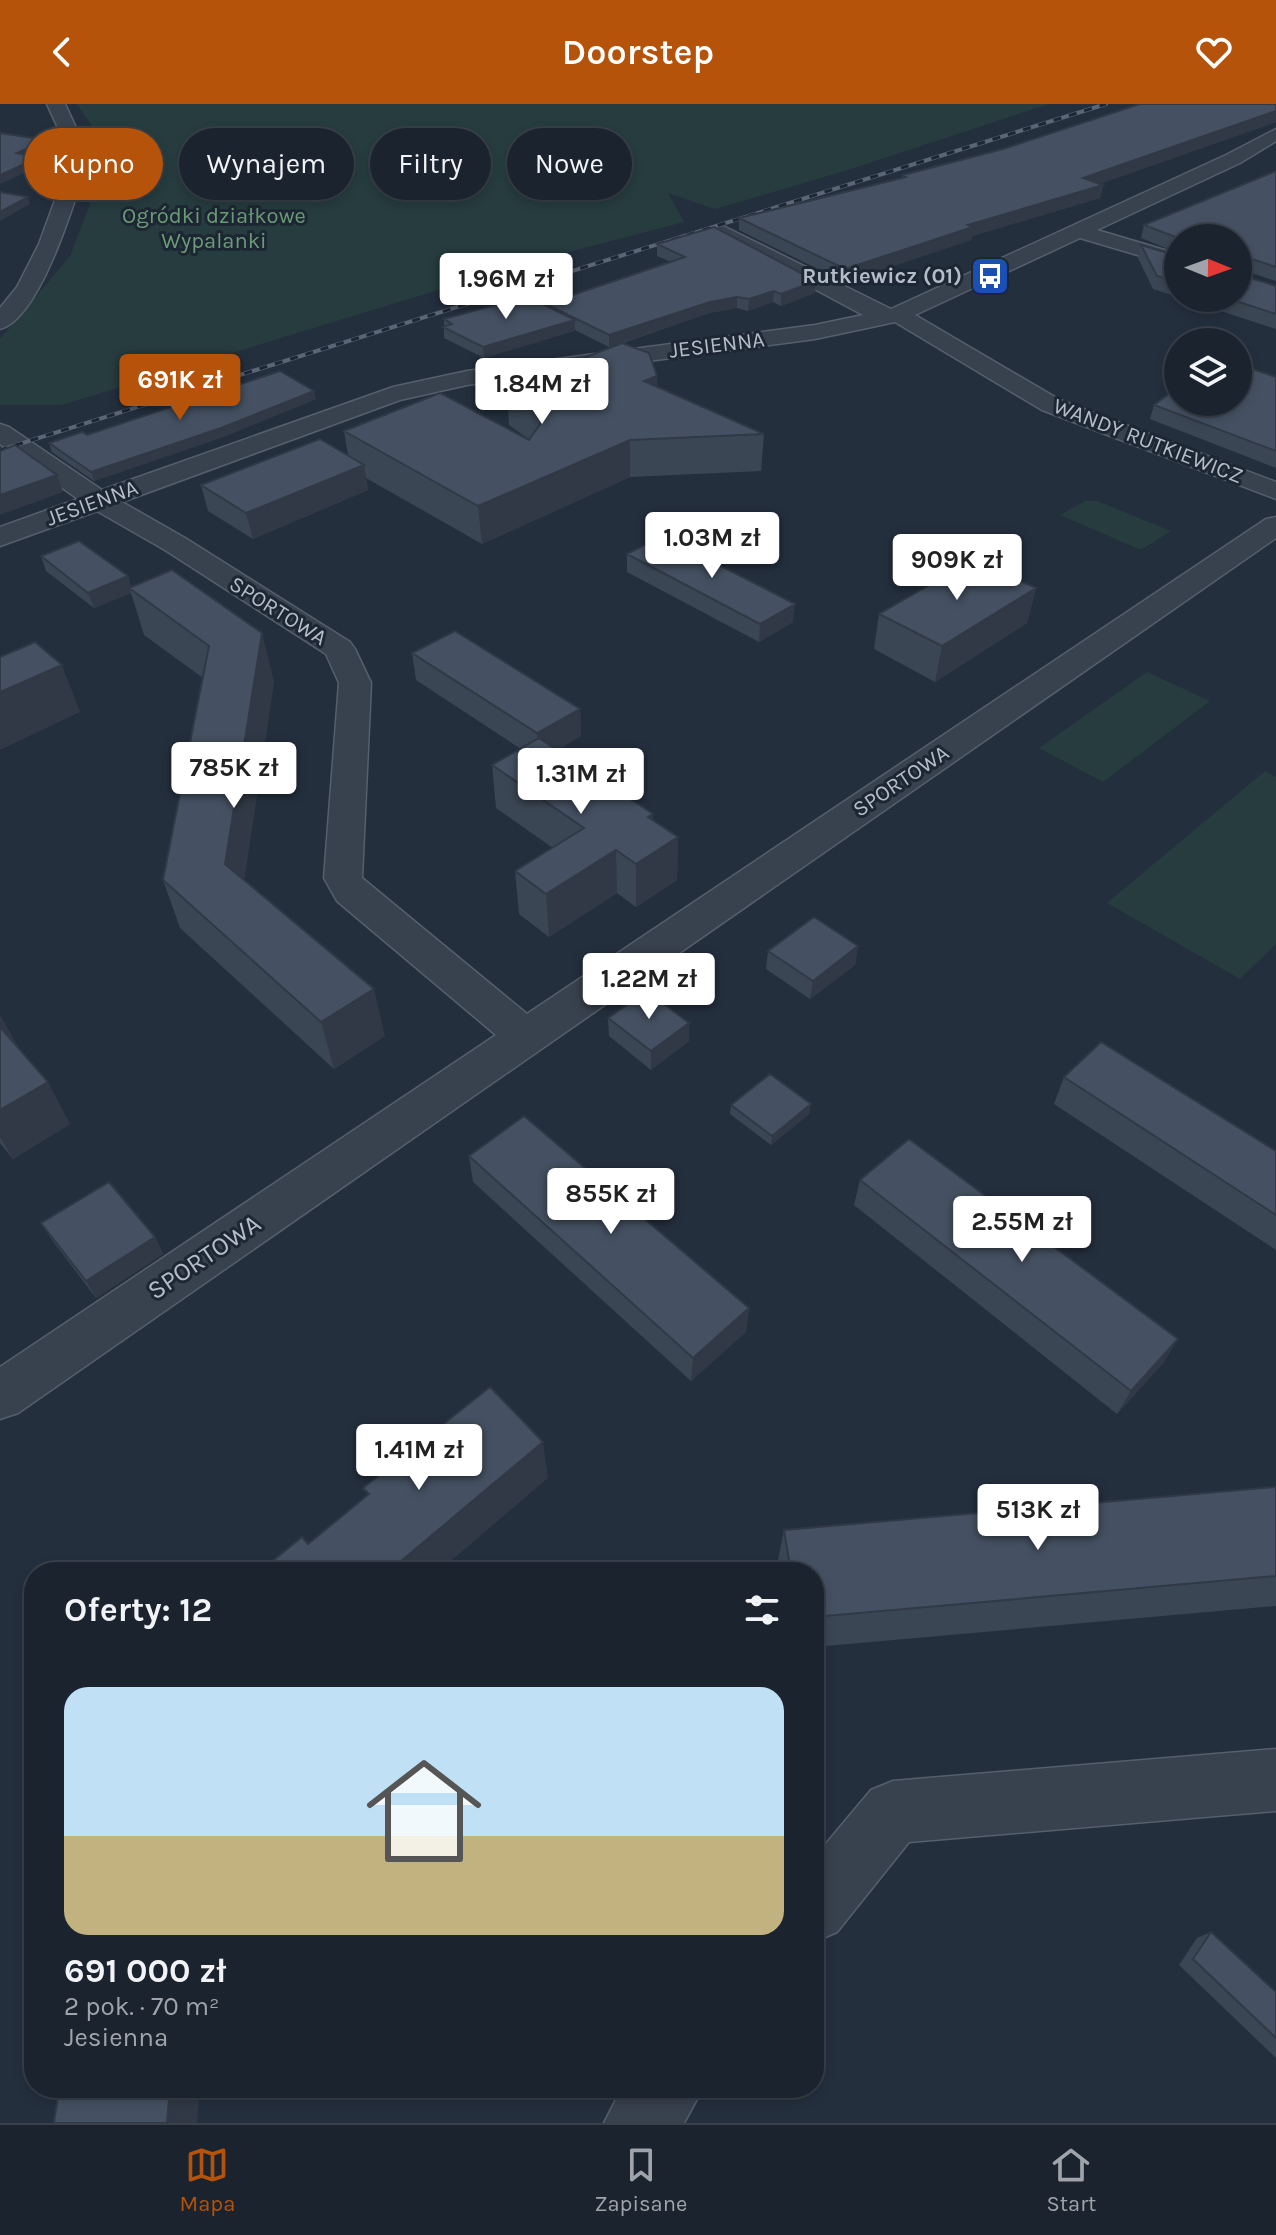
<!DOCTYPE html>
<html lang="pl">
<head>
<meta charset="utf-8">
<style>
	:root { --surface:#1b232e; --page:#282f3a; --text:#f1f3f6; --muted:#a0a4aa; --line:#39404a; --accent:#b45309 }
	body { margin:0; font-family:Karla,sans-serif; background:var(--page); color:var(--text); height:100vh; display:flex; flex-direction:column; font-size:30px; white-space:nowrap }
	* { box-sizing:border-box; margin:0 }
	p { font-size:26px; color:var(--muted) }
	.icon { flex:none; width:44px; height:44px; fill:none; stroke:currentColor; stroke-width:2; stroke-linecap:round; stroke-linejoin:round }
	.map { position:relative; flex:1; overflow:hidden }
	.side { position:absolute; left:24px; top:1458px; width:800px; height:536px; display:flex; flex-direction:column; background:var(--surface); border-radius:32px; box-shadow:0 4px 12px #0003,0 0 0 2px var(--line) }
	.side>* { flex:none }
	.hud { position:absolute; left:24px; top:24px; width:800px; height:72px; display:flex; gap:16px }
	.needle { width:52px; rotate:91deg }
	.fabs { position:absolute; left:1164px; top:120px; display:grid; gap:16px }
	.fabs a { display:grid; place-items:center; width:88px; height:88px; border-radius:50%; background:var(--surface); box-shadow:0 4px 12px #0003,0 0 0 2px var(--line); font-size:40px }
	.price { position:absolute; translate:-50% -68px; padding:0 18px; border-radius:8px; background:#fff; color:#222; font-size:26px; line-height:52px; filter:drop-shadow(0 2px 4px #0008) }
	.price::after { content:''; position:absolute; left:50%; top:48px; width:24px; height:18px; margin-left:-12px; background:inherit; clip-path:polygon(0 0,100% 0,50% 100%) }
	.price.on { background:var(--accent); color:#fff }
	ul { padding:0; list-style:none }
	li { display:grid; align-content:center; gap:16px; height:424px; padding:0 40px }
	li span { display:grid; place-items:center; height:248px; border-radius:24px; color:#555 }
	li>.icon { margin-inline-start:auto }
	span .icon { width:144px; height:144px; fill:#fffc; stroke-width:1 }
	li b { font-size:34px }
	h2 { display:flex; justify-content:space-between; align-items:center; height:96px; padding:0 40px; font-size:34px }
	.tag { padding:0 28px; border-radius:36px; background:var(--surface); box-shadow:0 4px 12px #0003,0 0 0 2px var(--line); font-size:28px; line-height:72px }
	.tag.on { background:var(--accent); color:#fff }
	header { display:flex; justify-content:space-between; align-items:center; height:104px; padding:0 40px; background:var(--accent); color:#fff; font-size:36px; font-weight:600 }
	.tabs { display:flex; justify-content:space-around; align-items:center; height:112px; border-top:2px solid var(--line); background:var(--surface); font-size:22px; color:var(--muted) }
	.tabs a { display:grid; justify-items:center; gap:4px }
	.tabs .on { color:var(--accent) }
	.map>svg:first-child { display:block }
</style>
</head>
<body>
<header><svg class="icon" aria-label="back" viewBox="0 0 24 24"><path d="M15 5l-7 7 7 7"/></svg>Doorstep<svg class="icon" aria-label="heart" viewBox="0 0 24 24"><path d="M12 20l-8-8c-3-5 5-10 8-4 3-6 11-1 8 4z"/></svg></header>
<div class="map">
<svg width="1276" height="2019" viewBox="0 0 1276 2019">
	<rect width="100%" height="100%" fill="#242f3e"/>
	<path fill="#263c3f" d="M 77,0 L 1049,0 L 848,66 L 715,105 L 668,89 L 684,118 L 527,159 L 62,301 L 0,301 L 0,235 L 70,152 L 110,48 Z
		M 1085,397 L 1097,397 L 1171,427 L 1141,446 L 1060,411 Z
		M 1147,568 L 1210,597 L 1103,678 L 1039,644 Z
		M 1265,667 L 1276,673 L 1276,840 L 1240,875 L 1107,799 Z"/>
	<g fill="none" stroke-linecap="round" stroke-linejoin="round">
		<defs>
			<path id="minor" d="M 47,0 L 65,0 L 89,52 C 77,90 41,215 0,225 L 0,204 L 17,183 L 39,140 L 71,52 Z
				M 1276,25 L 1276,37 L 1240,59 L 1097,126 L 1178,150 L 1178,163 L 1080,134 L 915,211 L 1060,296 L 1276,378 L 1276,395 L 1042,306 L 895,218 L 815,235 L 467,281 L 400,296 L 122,398 L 185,434 L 350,538 L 355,545 L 371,579 L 362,774 L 527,910 L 1266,415 L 1276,413 L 1276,434 L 18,1309 L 0,1315 L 0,1263 L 496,931 L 337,797 L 324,774 L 339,579 L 326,550 L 165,446 L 97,407 L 0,442 L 0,423 L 78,395 L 0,340 L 0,320 L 9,323 L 102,386 L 393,283 L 467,267 L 815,221 L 863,211 L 716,132 L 713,128 L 716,124 L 723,122 L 891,205 L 1226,51 Z
				M 1276,1645 L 1276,1707 L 909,1738 L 837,1828 L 814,1838 L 814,1754 L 871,1686 L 893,1677 Z
				M 622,1984 L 703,1984 L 684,2019 L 604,2019 Z"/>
		</defs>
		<use href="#minor" stroke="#565f6c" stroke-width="3"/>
		<use href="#minor" fill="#38414e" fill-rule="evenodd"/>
		<defs>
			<path id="rail" d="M 0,346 L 1106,0"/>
		</defs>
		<use href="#rail" stroke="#5a6575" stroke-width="4"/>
		<use href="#rail" stroke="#1d2633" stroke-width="3" stroke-dasharray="8" stroke-linecap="butt"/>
	</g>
	<path fill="#3b4654" d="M 1276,0 L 1276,18 L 1099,80 L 1103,81 L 1100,94 L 972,132 L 971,136 L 844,178 L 739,126 L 739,114 L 902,74 L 903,71 Z
		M 1276,67 L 1276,177 L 1240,165 L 1240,171 L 1276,182 L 1276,225 L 1181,194 L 1238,194 L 1238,134 L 1178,134 L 1178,149 L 1141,134 L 1144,121 Z
		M 657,140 L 815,189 L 781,202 L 773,198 L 748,207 L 737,204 L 709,209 L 623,239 L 657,283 L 764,330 L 761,367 L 630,373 L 482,440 L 366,374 L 368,386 L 253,435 L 208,407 L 201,381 L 348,351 L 344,327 L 527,334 L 509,321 L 507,285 L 620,239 L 609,243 L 575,226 L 484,254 L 444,234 L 444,215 L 546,201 L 546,200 L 671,158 L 657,152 Z
		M 1141,141 L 1178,152 L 1178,193 L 1153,185 L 1138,154 Z
		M 1276,273 L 1276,364 L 1150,315 L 1154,301 L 1175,286 L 1178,275 L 1178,298 Z
		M 316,295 L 223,333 L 94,377 L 52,348 L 49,339 L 87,331 Z
		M 627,450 L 793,518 L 759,538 L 627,468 Z
		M 41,452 L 128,472 L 131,483 L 274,577 L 244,776 L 385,932 L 334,965 L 180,824 L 163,776 L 203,574 L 144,531 L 131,489 L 94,504 L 46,467 Z
		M 1036,484 L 1027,519 L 935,578 L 874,545 L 879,510 Z
		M 412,549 L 580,605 L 581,632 L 557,646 L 653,717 L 678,733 L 677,776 L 636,803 L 617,789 L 549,833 L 519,810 L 515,767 L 553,744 L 496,704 L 492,661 L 521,645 L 416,576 Z
		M 858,842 L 855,861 L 810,895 L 766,865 L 768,847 Z
		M 0,911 L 18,943 L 70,1020 L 13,1055 L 0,1039 Z
		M 608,914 L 689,919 L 689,937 L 651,966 L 609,932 Z
		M 1064,973 L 1276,1047 L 1276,1146 L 1054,1000 Z
		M 811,1000 L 809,1010 L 771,1041 L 730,1010 L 731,1001 Z
		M 469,1052 L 749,1204 L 746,1228 L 691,1277 L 473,1078 Z
		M 860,1076 L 1178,1235 L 1163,1259 L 1117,1310 L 854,1101 Z
		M 41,1119 L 155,1133 L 163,1150 L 96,1194 L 52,1136 Z
		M 1276,1383 L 1276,1502 L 814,1543 L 814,1468 L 778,1468 L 777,1461 L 784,1426 Z
		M 1211,1828 L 1276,1888 L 1276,1954 L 1179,1861 L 1197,1834 Z"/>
	<path fill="#303945" d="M 1276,7 L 1276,18 L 1080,87 L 1083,74 Z
		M 47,36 L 49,44 L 19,57 L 17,49 Z
		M 40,53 L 42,61 L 0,80 L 0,71 Z
		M 1103,81 L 1100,94 L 972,132 L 971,136 L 844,178 L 845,165 L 968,121 Z
		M 28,93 L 30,100 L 0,117 L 0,108 Z
		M 816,177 L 815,189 L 781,202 L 781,190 Z
		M 774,187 L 773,198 L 748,207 L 749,195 Z
		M 737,193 L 737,204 L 709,209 L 609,243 L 609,231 L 710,198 Z
		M 575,216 L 575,227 L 484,254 L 483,243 Z
		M 657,272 L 657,308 L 644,277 Z
		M 314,287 L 316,295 L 223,333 L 94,377 L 91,368 Z
		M 630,336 L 630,373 L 482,440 L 478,402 Z
		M 364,361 L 368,386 L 253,435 L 246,409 Z
		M 57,371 L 63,388 L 0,411 L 0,391 Z
		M 128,472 L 132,486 L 129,484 L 131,489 L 94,504 L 88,489 Z
		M 1036,484 L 1027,519 L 935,578 L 942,542 Z
		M 795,500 L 793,518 L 759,538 L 760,520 Z
		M 262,529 L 274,577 L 239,808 L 225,760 Z
		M 62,561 L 80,608 L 0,646 L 0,588 Z
		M 580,605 L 581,632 L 538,656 L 537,629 Z
		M 653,710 L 653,749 L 678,733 L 677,776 L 636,803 L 636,760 L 648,713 Z
		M 616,746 L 617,789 L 549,833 L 546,790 Z
		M 858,842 L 855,861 L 810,895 L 813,877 Z
		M 374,885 L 385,932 L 334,965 L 321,918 Z
		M 0,911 L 22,951 L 0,930 Z
		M 689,919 L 689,937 L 651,966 L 651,947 Z
		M 48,978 L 70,1020 L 13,1055 L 0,1033 L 0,1006 Z
		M 811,1000 L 809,1010 L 771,1041 L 772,1032 Z
		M 155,1133 L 163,1150 L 96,1194 L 86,1177 Z
		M 749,1204 L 746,1228 L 691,1277 L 693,1254 Z
		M 1178,1235 L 1163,1259 L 1117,1310 L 1131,1287 Z
		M 543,1338 L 548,1374 L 438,1468 L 388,1468 Z
		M 170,1984 L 200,1984 L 197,2019 L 167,2019 Z"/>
	<path fill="#455162" stroke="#303945" stroke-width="2" d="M 1140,0 L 1276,0 L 1276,7 L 1083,74 L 1103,81 L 968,121 L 973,123 L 845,165 L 739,114 L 906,73 L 903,71 L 1003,45 Z
		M 0,29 L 47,36 L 17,49 L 40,53 L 0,71 Z
		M 1276,67 L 1276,163 L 1243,152 L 1239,155 L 1240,171 L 1276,182 L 1276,210 L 1227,194 L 1238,194 L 1238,134 L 1178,134 L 1144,121 Z
		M 0,88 L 28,93 L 0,108 Z
		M 714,123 L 816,177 L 781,190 L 774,187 L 749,195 L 737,193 L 710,198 L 609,231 L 546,200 L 685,153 L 657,140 Z
		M 1141,141 L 1178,152 L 1178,178 L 1157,172 Z
		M 527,192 L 575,216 L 483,243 L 443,223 L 452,220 L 444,215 Z
		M 622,239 L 649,249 L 657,272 L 644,277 L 764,330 L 630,336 L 478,402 L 344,327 L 440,289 L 529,336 L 545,313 L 507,285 L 556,265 L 558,260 L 569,260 Z
		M 1238,260 L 1276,273 L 1276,347 L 1154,301 L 1178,283 L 1178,298 L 1238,298 Z
		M 280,267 L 314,287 L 221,324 L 91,368 L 49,339 L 82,328 L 87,331 Z
		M 320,335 L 364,361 L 246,409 L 201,381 Z
		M 15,341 L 57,371 L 0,391 L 0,347 Z
		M 662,432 L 795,500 L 760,520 L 627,450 Z
		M 79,437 L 128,472 L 88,489 L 41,452 Z
		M 973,456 L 1036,484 L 942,542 L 879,510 Z
		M 172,466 L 262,529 L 225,760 L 374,885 L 321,918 L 163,776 L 209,542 L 129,484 Z
		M 455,527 L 580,605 L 537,629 L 412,549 Z
		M 35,538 L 62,561 L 0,588 L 0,553 Z
		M 539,634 L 653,710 L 648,713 L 678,733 L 636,760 L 616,746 L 546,790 L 515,767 L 584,724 L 492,661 Z
		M 814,813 L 858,842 L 813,877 L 768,847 Z
		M 647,887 L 689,919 L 651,947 L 608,914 Z
		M 0,923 L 48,978 L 0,1006 Z
		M 1101,938 L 1276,1047 L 1276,1111 L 1064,973 Z
		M 770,970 L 811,1000 L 772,1032 L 731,1001 Z
		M 524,1012 L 749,1204 L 693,1254 L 469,1052 Z
		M 909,1035 L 1178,1235 L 1131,1287 L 860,1076 Z
		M 109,1078 L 155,1133 L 86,1177 L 41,1119 Z
		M 490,1283 L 543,1338 L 388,1468 L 259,1468 L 302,1433 L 308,1440 L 369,1390 L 363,1384 Z
		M 1276,1383 L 1276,1472 L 814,1513 L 814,1468 L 791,1468 L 784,1426 Z
		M 1211,1828 L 1276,1888 L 1276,1934 L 1193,1855 Z
		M 59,1984 L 170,1984 L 167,2019 L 54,2019 Z"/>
	<defs>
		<symbol id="bus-square" viewBox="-11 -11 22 22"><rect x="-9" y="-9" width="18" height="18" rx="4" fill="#1a4fb4" stroke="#1d2633"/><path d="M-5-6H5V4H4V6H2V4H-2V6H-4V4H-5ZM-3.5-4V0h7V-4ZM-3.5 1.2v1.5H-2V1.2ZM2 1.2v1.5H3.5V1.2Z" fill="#fff"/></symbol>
	</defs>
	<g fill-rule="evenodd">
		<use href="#bus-square" x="968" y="150" width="44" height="44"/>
	</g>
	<g text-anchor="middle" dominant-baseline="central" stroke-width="6" stroke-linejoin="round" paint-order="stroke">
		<g font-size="22" fill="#6b9a76" stroke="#1d2633">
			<text x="214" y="112">Ogródki działkowe<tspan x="214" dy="25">Wypalanki</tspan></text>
		</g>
		<g font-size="22" font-weight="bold" fill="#b4bcc9" stroke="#1d2633" text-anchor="end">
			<text x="962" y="172">Rutkiewicz (01)</text>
		</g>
		<g font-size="22" fill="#b4bcc9" stroke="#1d2633">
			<text transform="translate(717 241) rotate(-7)">JESIENNA</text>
			<text transform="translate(1148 337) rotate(21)">WANDY RUTKIEWICZ</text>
			<text transform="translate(92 399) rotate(-20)">JESIENNA</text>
			<text transform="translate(278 507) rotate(32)">SPORTOWA</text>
			<text transform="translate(901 677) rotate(-34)">SPORTOWA</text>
		</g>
		<g font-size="26" fill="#b4bcc9" stroke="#1d2633">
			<text transform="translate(204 1153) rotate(-34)">SPORTOWA</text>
		</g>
	</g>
</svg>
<div class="fabs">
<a><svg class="needle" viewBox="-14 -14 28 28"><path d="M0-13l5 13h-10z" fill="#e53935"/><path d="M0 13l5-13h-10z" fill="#a0a4aa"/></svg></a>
<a><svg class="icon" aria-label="layers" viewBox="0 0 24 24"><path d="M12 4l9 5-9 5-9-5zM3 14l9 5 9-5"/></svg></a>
</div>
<b class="price" style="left:506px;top:217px">1.96M zł</b>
<b class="price on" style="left:180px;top:318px">691K zł</b>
<b class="price" style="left:542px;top:322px">1.84M zł</b>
<b class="price" style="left:712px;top:476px">1.03M zł</b>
<b class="price" style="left:957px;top:498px">909K zł</b>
<b class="price" style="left:234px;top:706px">785K zł</b>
<b class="price" style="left:581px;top:712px">1.31M zł</b>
<b class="price" style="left:649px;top:917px">1.22M zł</b>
<b class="price" style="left:611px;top:1132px">855K zł</b>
<b class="price" style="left:1022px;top:1160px">2.55M zł</b>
<b class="price" style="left:419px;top:1388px">1.41M zł</b>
<b class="price" style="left:1038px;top:1448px">513K zł</b>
<div class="hud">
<a class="tag on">Kupno</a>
<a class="tag">Wynajem</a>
<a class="tag">Filtry</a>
<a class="tag">Nowe</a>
</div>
<section class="side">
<h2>Oferty: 12<svg class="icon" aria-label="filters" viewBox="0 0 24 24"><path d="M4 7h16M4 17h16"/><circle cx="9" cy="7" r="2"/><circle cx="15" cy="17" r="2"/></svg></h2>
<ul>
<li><span style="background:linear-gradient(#bfe0f5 60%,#c2b280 0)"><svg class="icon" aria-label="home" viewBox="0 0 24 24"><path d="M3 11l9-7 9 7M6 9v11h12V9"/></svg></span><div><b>691 000 zł</b><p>2 pok. · 70 m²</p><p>Jesienna</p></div></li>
</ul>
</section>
</div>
<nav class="tabs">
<a class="on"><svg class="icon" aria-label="map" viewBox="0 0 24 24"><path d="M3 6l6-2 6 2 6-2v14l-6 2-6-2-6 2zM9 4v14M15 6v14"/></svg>Mapa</a>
<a><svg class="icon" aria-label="saved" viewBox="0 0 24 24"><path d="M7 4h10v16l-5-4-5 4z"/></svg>Zapisane</a>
<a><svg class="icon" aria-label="home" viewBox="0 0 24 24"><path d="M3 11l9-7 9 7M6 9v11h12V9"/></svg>Start</a>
</nav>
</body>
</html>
